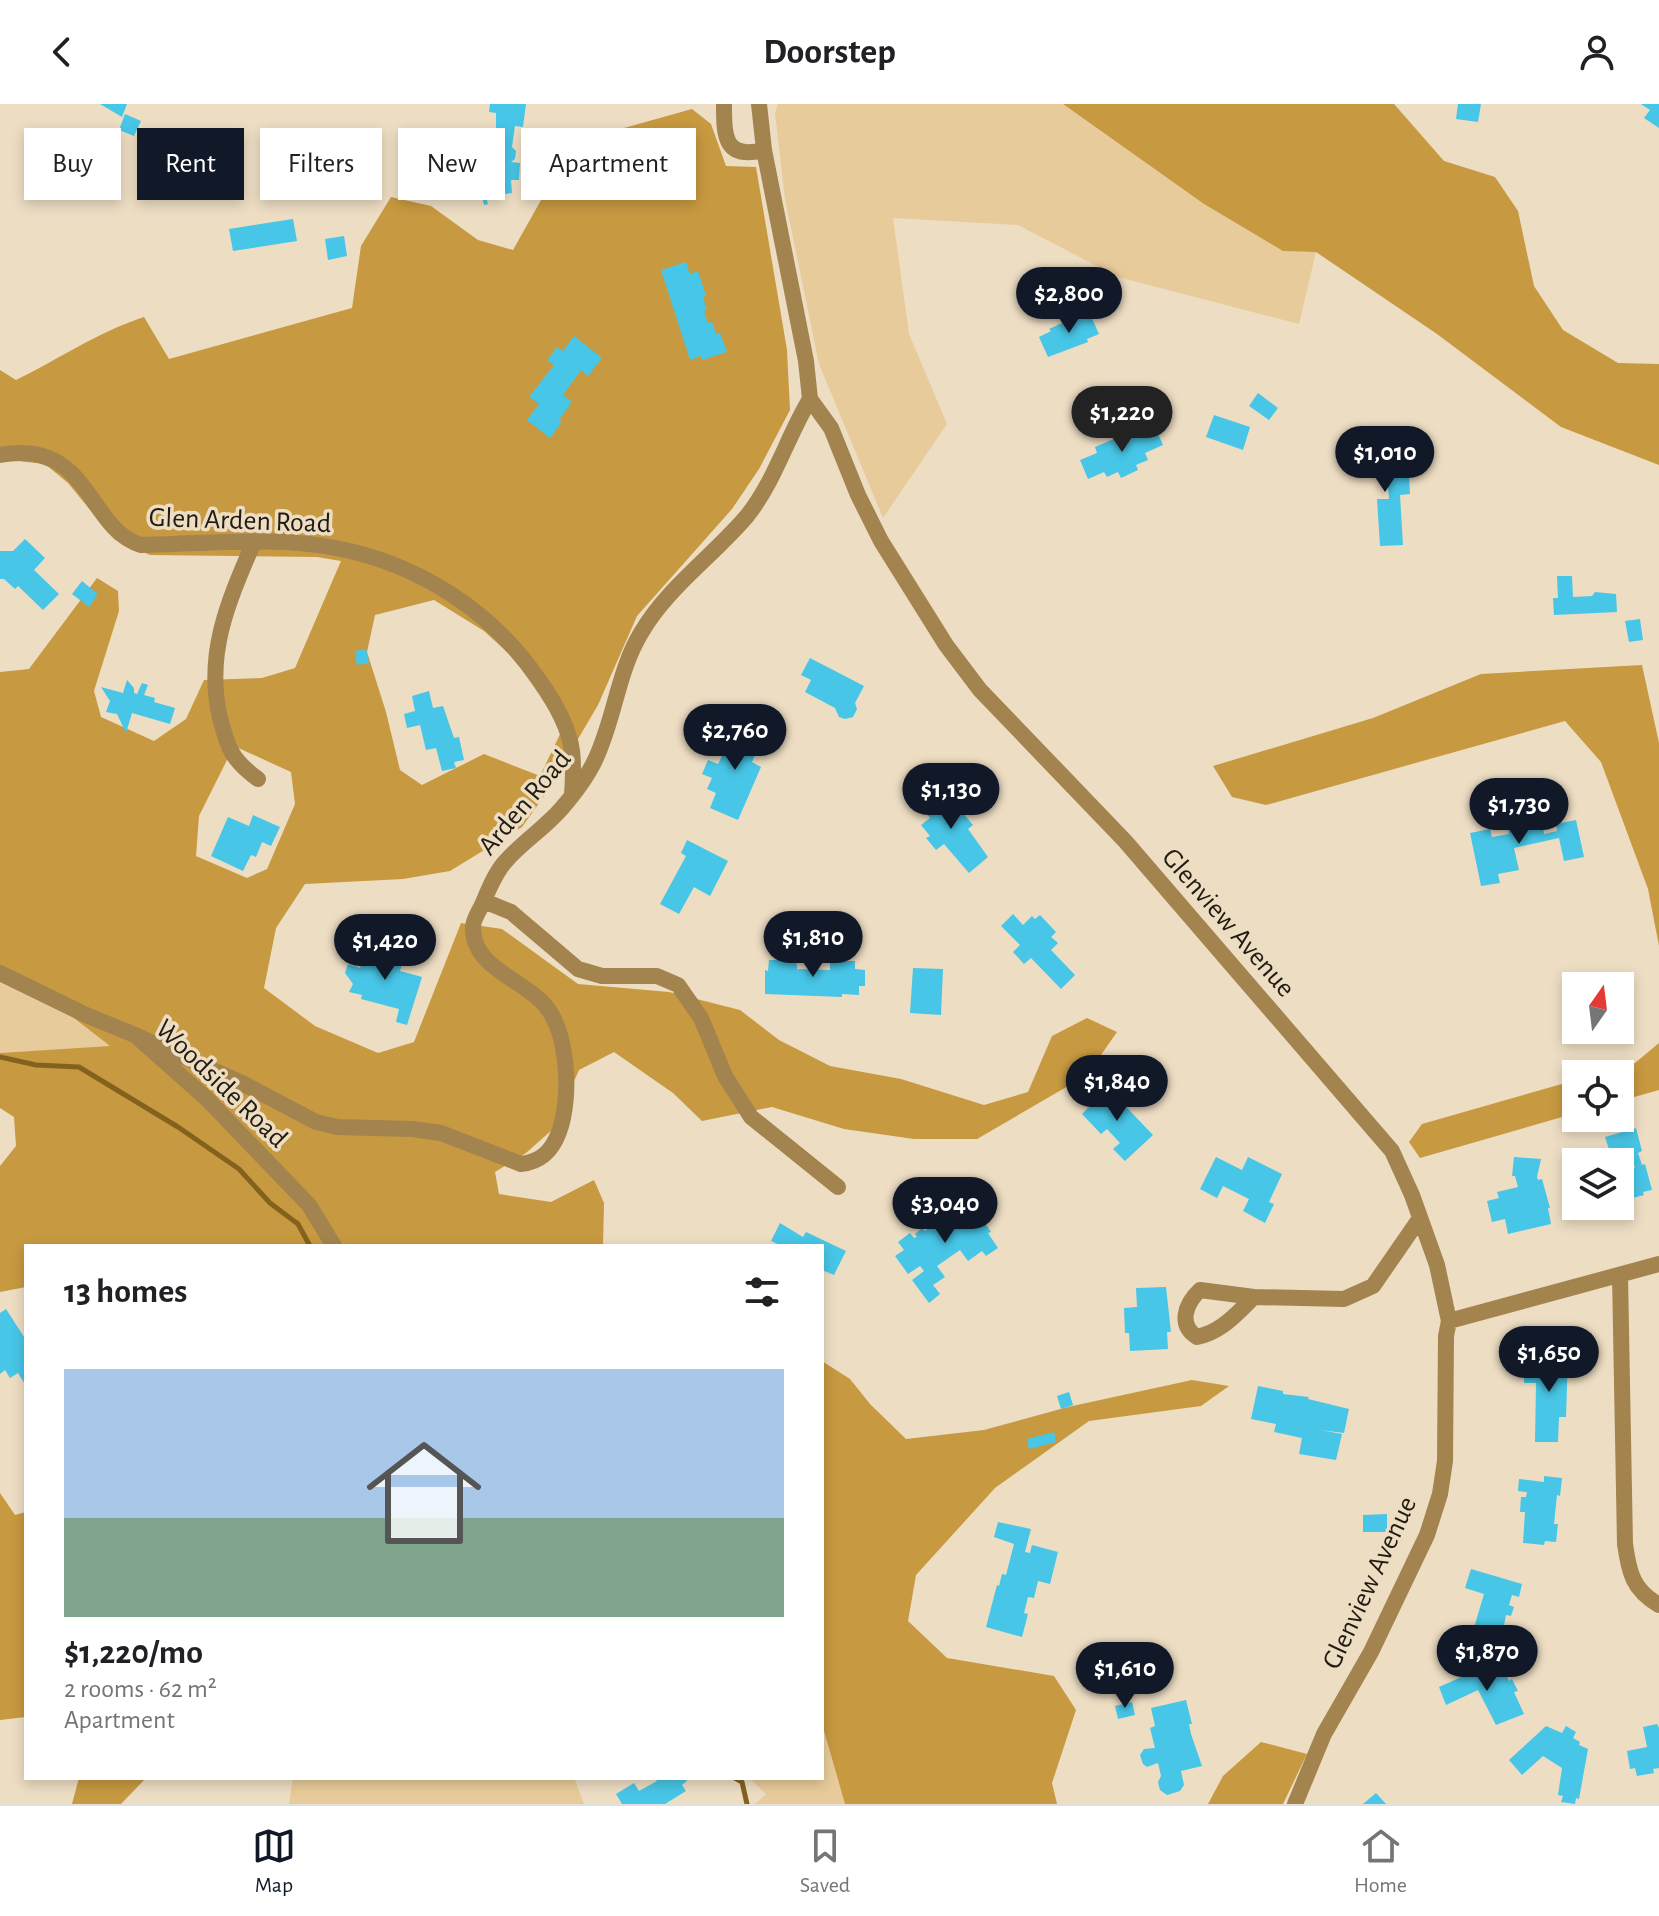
<!DOCTYPE html>
<html lang="en">
<head>
<meta charset="utf-8">
<style>
	:root { --surface:#fff; --page:#f2f2f2; --text:#202124; --muted:#757577; --line:#e0e0e0; --accent:#111827 }
	body { margin:0; font-family:"Alegreya Sans",sans-serif; background:var(--page); color:var(--text); height:100vh; display:flex; flex-direction:column; font-size:30px; white-space:nowrap }
	* { box-sizing:border-box; margin:0 }
	p { font-size:26px; color:var(--muted) }
	.icon { flex:none; width:44px; height:44px; fill:none; stroke:currentColor; stroke-width:2; stroke-linecap:round; stroke-linejoin:round }
	.map { position:relative; flex:1; overflow:hidden }
	.panel { position:absolute; left:24px; top:1140px; width:800px; height:536px; display:flex; flex-direction:column; background:var(--surface); border-radius:0px; box-shadow:0 4px 12px #0003 }
	.panel>* { flex:none }
	.banner { position:absolute; left:24px; top:24px; width:800px; height:72px; display:flex; gap:16px }
	.needle { width:52px; rotate:14deg }
	.buttons { position:absolute; left:1562px; top:868px; display:grid; gap:16px }
	.buttons a { display:grid; place-items:center; width:72px; height:72px; border-radius:0px; background:var(--surface); box-shadow:0 4px 12px #0003; font-size:40px }
	.price { position:absolute; translate:-50% -68px; padding:0 18px; border-radius:28px; background:var(--accent); color:#fff; font-size:26px; line-height:52px; filter:drop-shadow(0 2px 4px #0008) }
	.price::after { content:''; position:absolute; left:50%; top:48px; width:24px; height:18px; margin-left:-12px; background:inherit; clip-path:polygon(0 0,100% 0,50% 100%) }
	.price.current { background:#222; color:#fff }
	ul { padding:0; list-style:none }
	li { display:grid; align-content:center; gap:16px; height:424px; padding:0 40px }
	li span { display:grid; place-items:center; height:248px; border-radius:0px; color:#555 }
	li>.icon { margin-inline-start:auto }
	span .icon { width:144px; height:144px; fill:#fffc; stroke-width:1 }
	li b { font-size:34px }
	h2 { display:flex; justify-content:space-between; align-items:center; height:96px; padding:0 40px; font-size:34px }
	.tag { padding:0 28px; border-radius:0px; background:var(--surface); box-shadow:0 4px 12px #0003; font-size:28px; line-height:72px }
	.tag.current { background:var(--accent); color:#fff }
	header { display:flex; justify-content:space-between; align-items:center; height:104px; padding:0 40px; background:var(--surface); font-size:36px; font-weight:600 }
	.tab-bar { display:flex; justify-content:space-around; align-items:center; height:112px; border-top:2px solid var(--line); background:var(--surface); font-size:22px; color:var(--muted) }
	.tab-bar a { display:grid; justify-items:center; gap:4px }
	.tab-bar .current { color:var(--accent) }
	.map>svg:first-child { display:block }
</style>
</head>
<body>
<header><svg class="icon" aria-label="back" viewBox="0 0 24 24"><path d="M15 5l-7 7 7 7"/></svg>Doorstep<svg class="icon" aria-label="person" viewBox="0 0 24 24"><circle cx="12" cy="8" r="4"/><path d="M4 21q1-7 8-7t8 7"/></svg></header>
<div class="map">
<svg width="1659" height="1700" viewBox="0 0 1659 1700">
	<rect width="100%" height="100%" fill="#edddc3"/>
	<path fill="#e8cb9a" d="M 778,0 L 1063,0 L 1204,100 L 1283,147 L 1316,148 L 1299,220 L 1118,173 L 1018,121 L 893,114 L 909,230 L 947,320 L 883,414 L 819,260 L 785,95 L 775,9 Z
		M 0,863 L 12,865 L 111,943 L 0,949 Z
		M 822,1620 L 845,1700 L 755,1700 L 766,1690 L 749,1674 L 822,1674 Z
		M 293,1674 L 574,1674 L 584,1700 L 289,1700 Z"/>
	<path fill="#c79940" fill-rule="evenodd" d="M 1063,0 L 1394,0 L 1444,57 L 1495,73 L 1518,107 L 1534,182 L 1563,226 L 1618,259 L 1659,260 L 1659,361 L 1561,323 L 1437,230 L 1316,148 L 1283,147 L 1204,100 Z
		M 692,5 L 711,20 L 726,62 L 756,63 L 787,246 L 790,306 L 759,365 L 732,405 L 637,512 L 598,601 L 545,691 L 522,723 L 450,767 L 403,775 L 305,780 L 276,824 L 264,884 L 315,922 L 378,949 L 414,938 L 461,819 L 502,825 L 578,880 L 669,888 L 740,906 L 779,936 L 830,962 L 901,975 L 984,1001 L 1028,988 L 1052,932 L 1087,914 L 1117,928 L 1087,971 L 977,1035 L 914,1035 L 844,1025 L 772,1003 L 702,1017 L 673,989 L 614,948 L 579,966 L 553,1025 L 526,1049 L 495,1068 L 499,1090 L 551,1098 L 594,1076 L 604,1099 L 603,1142 L 26,1142 L 26,1183 L 0,1188 L 0,1062 L 16,1042 L 14,1013 L 0,1004 L 0,949 L 110,942 L 12,866 L 0,863 L 0,568 L 29,565 L 97,474 L 118,487 L 119,507 L 94,587 L 101,613 L 154,637 L 186,615 L 204,576 L 262,574 L 295,564 L 341,457 L 317,453 L 150,451 L 114,435 L 68,379 L 45,360 L 0,355 L 0,266 L 16,276 C 59,255 98,228 144,213 L 169,255 L 352,204 L 361,142 L 391,93 L 431,102 L 478,136 L 513,146 L 554,73 L 624,24 ZM 434,496 L 484,527 L 520,560 L 562,626 L 540,672 L 484,650 L 422,681 L 400,666 L 386,608 L 367,548 L 375,511 ZM 234,642 L 291,668 L 295,700 L 267,765 L 247,774 L 196,752 L 199,712 Z
		M 1642,561 L 1659,639 L 1659,842 L 1648,785 L 1601,658 L 1565,617 L 1266,701 L 1232,693 L 1213,662 L 1373,614 L 1481,570 Z
		M 1659,939 L 1659,986 L 1620,997 L 1620,970 L 1595,970 L 1635,959 Z
		M 1576,976 L 1576,1009 L 1420,1054 L 1409,1038 L 1422,1020 Z
		M 822,1257 L 850,1275 L 870,1300 L 906,1335 L 984,1326 L 1068,1303 L 1192,1276 L 1229,1282 L 1201,1302 L 1089,1317 L 995,1384 L 916,1471 L 908,1517 L 947,1554 L 1054,1572 L 1076,1606 L 1052,1679 L 1057,1700 L 845,1700 L 822,1620 Z
		M 0,1389 L 15,1411 L 26,1408 L 26,1613 L 0,1616 Z
		M 1261,1638 L 1307,1650 L 1283,1700 L 1208,1700 L 1223,1672 Z
		M 79,1674 L 146,1674 L 121,1700 L 72,1700 Z"/>
	<g fill="none" stroke-linecap="round" stroke-linejoin="round">
		<path stroke="#84621e" stroke-width="5" d="M 0,953 L 36,961 L 79,963 L 178,1023 L 239,1065 L 270,1099 L 298,1120 L 310,1142
			M 735,1674 L 742,1678 L 747,1700"/>
	</g>
	<path fill="#47c6e7" d="M 100,0 L 127,0 L 122,13 Z
		M 490,0 L 526,0 L 523,23 L 515,22 L 512,43 L 516,47 L 515,55 L 511,58 L 520,59 L 519,76 L 511,76 L 512,89 L 486,93 L 488,100 L 484,101 L 479,79 L 481,79 L 481,73 L 466,70 L 471,25 L 496,28 L 496,9 L 489,8 Z
		M 1458,0 L 1481,0 L 1478,18 L 1456,15 Z
		M 1641,0 L 1659,0 L 1659,24 L 1644,14 L 1650,6 Z
		M 125,10 L 141,17 L 134,32 L 119,26 Z
		M 264,58 L 276,63 L 271,73 L 260,68 Z
		M 293,115 L 297,137 L 233,147 L 229,125 Z
		M 344,132 L 347,152 L 328,156 L 325,135 Z
		M 686,158 L 690,170 L 698,167 L 706,192 L 703,193 L 707,206 L 704,207 L 706,214 L 708,219 L 712,218 L 716,230 L 720,229 L 727,248 L 702,256 L 701,252 L 690,256 L 661,166 Z
		M 1090,210 L 1099,230 L 1087,235 L 1088,238 L 1048,253 L 1039,233 L 1051,227 L 1049,225 L 1077,212 L 1079,215 Z
		M 574,232 L 602,254 L 588,272 L 581,266 L 563,291 L 572,298 L 559,316 L 562,318 L 550,334 L 527,316 L 539,300 L 529,293 L 554,261 L 547,256 L 550,253 L 557,243 L 563,247 Z
		M 1258,289 L 1278,304 L 1269,316 L 1249,302 Z
		M 1214,311 L 1250,323 L 1243,346 L 1206,333 Z
		M 1155,323 L 1163,341 L 1145,349 L 1148,356 L 1136,361 L 1138,366 L 1121,374 L 1118,368 L 1107,373 L 1104,368 L 1088,375 L 1080,356 L 1097,349 L 1095,343 L 1135,326 L 1138,331 Z
		M 1393,348 L 1394,373 L 1409,372 L 1410,390 L 1400,391 L 1403,441 L 1380,442 L 1377,395 L 1389,395 L 1387,372 L 1355,374 L 1354,350 Z
		M 25,435 L 45,454 L 34,466 L 59,490 L 43,506 L 18,482 L 15,485 L 4,475 L 0,475 L 0,447 L 13,447 Z
		M 1557,472 L 1572,472 L 1573,493 L 1592,492 L 1595,488 L 1616,490 L 1617,508 L 1554,511 L 1553,494 L 1558,494 Z
		M 82,477 L 98,490 L 89,503 L 72,490 Z
		M 1640,515 L 1643,536 L 1629,538 L 1625,517 Z
		M 366,545 L 369,559 L 357,561 L 355,547 Z
		M 810,554 L 864,582 L 855,599 L 857,605 L 853,613 L 845,615 L 839,613 L 835,604 L 805,588 L 811,576 L 801,571 Z
		M 127,576 L 134,584 L 134,589 L 137,590 L 142,579 L 148,581 L 144,591 L 155,594 L 154,598 L 175,604 L 170,620 L 132,609 L 126,629 L 117,610 L 106,608 L 110,597 L 101,583 L 123,589 Z
		M 429,587 L 433,604 L 443,602 L 454,634 L 459,633 L 464,656 L 454,658 L 456,664 L 442,667 L 436,644 L 426,646 L 420,621 L 407,624 L 404,610 L 415,607 L 412,592 Z
		M 741,616 L 766,627 L 752,658 L 761,663 L 738,716 L 710,704 L 716,689 L 707,685 L 712,674 L 702,670 L 708,656 L 718,660 L 725,646 L 730,648 Z
		M 935,685 L 958,711 L 962,708 L 973,721 L 968,725 L 988,753 L 969,769 L 944,740 L 936,746 L 926,734 L 930,732 L 921,721 L 930,714 L 918,699 Z
		M 1522,709 L 1523,715 L 1532,713 L 1535,724 L 1543,722 L 1544,730 L 1557,727 L 1556,720 L 1576,716 L 1584,753 L 1564,757 L 1559,734 L 1514,744 L 1519,766 L 1498,770 L 1500,779 L 1481,782 L 1470,729 L 1490,725 L 1492,733 L 1509,730 L 1505,712 Z
		M 253,711 L 280,723 L 271,742 L 262,738 L 256,753 L 251,751 L 243,767 L 211,752 L 228,713 L 249,722 Z
		M 687,736 L 728,757 L 710,792 L 694,783 L 679,810 L 660,800 L 686,752 L 681,749 Z
		M 1013,810 L 1023,821 L 1032,812 L 1035,815 L 1040,811 L 1056,828 L 1051,833 L 1058,839 L 1051,846 L 1075,871 L 1061,885 L 1031,854 L 1024,860 L 1013,848 L 1020,841 L 1001,822 Z
		M 377,842 L 405,850 L 400,867 L 422,873 L 407,921 L 396,918 L 399,905 L 361,895 L 362,891 L 349,888 L 353,880 L 345,869 L 348,860 L 360,864 L 366,845 L 375,849 Z
		M 769,856 L 796,856 L 798,868 L 798,865 L 830,866 L 830,857 L 855,857 L 855,865 L 865,866 L 865,882 L 859,882 L 859,891 L 842,890 L 842,893 L 765,890 L 765,866 L 768,867 Z
		M 913,864 L 943,865 L 941,911 L 910,909 Z
		M 1106,982 L 1153,1031 L 1125,1057 L 1113,1045 L 1120,1039 L 1107,1025 L 1101,1030 L 1082,1010 L 1090,1002 L 1088,999 Z
		M 1636,1024 L 1642,1047 L 1638,1049 L 1642,1061 L 1645,1060 L 1652,1086 L 1643,1088 L 1644,1091 L 1625,1096 L 1625,1093 L 1620,1095 L 1620,1068 L 1635,1064 L 1631,1050 L 1618,1054 L 1619,1058 L 1613,1058 L 1605,1033 Z
		M 1216,1053 L 1242,1066 L 1248,1053 L 1282,1070 L 1269,1098 L 1274,1100 L 1265,1119 L 1243,1107 L 1249,1095 L 1223,1082 L 1217,1094 L 1200,1085 Z
		M 1514,1053 L 1541,1055 L 1537,1073 L 1538,1076 L 1542,1075 L 1550,1104 L 1548,1104 L 1551,1120 L 1508,1130 L 1505,1115 L 1492,1118 L 1487,1097 L 1499,1094 L 1497,1088 L 1518,1083 L 1515,1072 L 1512,1072 Z
		M 1576,1070 L 1576,1092 L 1572,1093 L 1566,1073 Z
		M 974,1096 L 986,1114 L 983,1116 L 991,1128 L 988,1129 L 998,1144 L 986,1152 L 982,1147 L 968,1157 L 960,1146 L 937,1162 L 945,1173 L 933,1181 L 940,1190 L 929,1199 L 912,1176 L 924,1167 L 920,1162 L 908,1170 L 895,1152 L 904,1146 L 898,1138 L 910,1129 L 914,1134 L 917,1133 L 915,1130 L 922,1124 L 925,1127 L 929,1124 L 924,1118 L 937,1109 L 941,1115 Z
		M 780,1119 L 803,1133 L 806,1128 L 846,1147 L 834,1171 L 822,1166 L 822,1142 L 782,1142 L 771,1137 Z
		M 1166,1183 L 1171,1228 L 1167,1228 L 1168,1245 L 1130,1247 L 1129,1229 L 1125,1229 L 1124,1204 L 1137,1203 L 1136,1184 Z
		M 6,1205 L 26,1236 L 26,1282 L 18,1269 L 10,1274 L 5,1266 L 0,1270 L 0,1209 Z
		M 1537,1250 L 1568,1251 L 1566,1313 L 1559,1313 L 1558,1338 L 1535,1338 L 1536,1279 L 1524,1279 L 1524,1261 L 1536,1261 Z
		M 1258,1282 L 1283,1287 L 1283,1290 L 1309,1293 L 1308,1295 L 1349,1305 L 1344,1329 L 1320,1326 L 1342,1330 L 1336,1356 L 1299,1350 L 1302,1334 L 1274,1328 L 1276,1320 L 1251,1315 Z
		M 1069,1288 L 1073,1301 L 1061,1305 L 1057,1292 Z
		M 1054,1328 L 1056,1338 L 1029,1345 L 1027,1335 Z
		M 1544,1372 L 1562,1374 L 1560,1392 L 1557,1391 L 1554,1420 L 1558,1420 L 1556,1438 L 1545,1437 L 1544,1441 L 1523,1439 L 1525,1408 L 1520,1408 L 1521,1393 L 1526,1393 L 1527,1388 L 1518,1387 L 1519,1375 L 1544,1378 Z
		M 1387,1410 L 1387,1428 L 1363,1428 L 1363,1411 Z
		M 998,1418 L 1031,1425 L 1025,1448 L 1030,1449 L 1032,1441 L 1058,1448 L 1050,1480 L 1038,1477 L 1034,1494 L 1028,1493 L 1024,1509 L 1028,1510 L 1022,1533 L 986,1523 L 997,1481 L 999,1482 L 1002,1470 L 1006,1471 L 1014,1440 L 994,1433 Z
		M 1471,1465 L 1522,1480 L 1519,1493 L 1512,1491 L 1509,1501 L 1514,1503 L 1511,1512 L 1506,1511 L 1504,1521 L 1512,1523 L 1508,1536 L 1473,1527 L 1484,1490 L 1465,1484 Z
		M 1488,1561 L 1492,1569 L 1503,1564 L 1509,1577 L 1512,1575 L 1518,1587 L 1514,1588 L 1524,1610 L 1496,1621 L 1478,1586 L 1446,1601 L 1439,1583 Z
		M 1186,1596 L 1192,1620 L 1189,1620 L 1191,1630 L 1202,1662 L 1181,1667 L 1184,1681 L 1180,1687 L 1167,1691 L 1160,1686 L 1158,1678 L 1161,1672 L 1158,1659 L 1147,1663 L 1143,1660 L 1140,1651 L 1144,1645 L 1155,1644 L 1150,1624 L 1155,1622 L 1151,1604 Z
		M 1132,1598 L 1135,1611 L 1118,1615 L 1115,1602 Z
		M 1657,1620 L 1659,1624 L 1659,1664 L 1653,1665 L 1654,1669 L 1637,1672 L 1635,1664 L 1630,1665 L 1627,1647 L 1647,1643 L 1643,1623 Z
		M 1546,1622 L 1562,1629 L 1566,1622 L 1576,1628 L 1573,1634 L 1580,1638 L 1579,1641 L 1588,1645 L 1579,1695 L 1576,1694 L 1575,1700 L 1561,1698 L 1563,1692 L 1558,1691 L 1562,1664 L 1543,1652 L 1522,1671 L 1509,1656 Z
		M 655,1674 L 685,1674 L 687,1677 L 682,1681 L 686,1687 L 665,1700 L 622,1700 L 616,1690 L 634,1679 L 639,1687 L 657,1677 Z
		M 1376,1689 L 1386,1700 L 1363,1700 Z"/>
	<g fill="none" stroke-linecap="round" stroke-linejoin="round">
		<path stroke="#a3844f" stroke-width="16" d="M 724,0 C 724,32 724,56 764,46
			M 759,0 L 764,46 L 806,257 L 810,295 L 831,324 L 858,391 L 881,437 L 946,541 L 980,586 L 1125,737 L 1392,1047 L 1412,1091 L 1437,1161 L 1449,1217 L 1446,1232 L 1445,1357 L 1440,1390 L 1427,1431 L 1371,1548 L 1324,1630 L 1295,1700
			M 0,351 C 90,334 87,425 141,441 C 203,440 275,432 336,444 C 419,460 492,507 539,576 C 554,597 569,622 572,647 C 574,662 573,676 572,690
			M 253,440 C 228,498 205,550 220,614 C 228,645 232,656 258,675
			M 484,797 L 511,808 L 578,865 L 602,872 L 657,872 L 678,881 L 701,914 L 725,972 L 751,1013 L 838,1083
			M 0,869 L 86,911 L 135,931 L 207,995 L 309,1101 L 334,1142
			M 135,931 L 242,979 L 316,1018 L 337,1023 L 412,1025 L 441,1029 L 521,1060 C 541,1058 552,1047 559,1028 C 572,993 569,922 540,896 C 517,874 472,861 473,823 C 473,816 479,807 482,801 C 488,787 495,769 505,758 C 522,738 545,724 562,704 C 575,689 588,672 596,654 C 615,613 618,567 641,529 C 667,484 713,452 747,412 C 775,377 787,333 810,295
			M 1620,1171 L 1625,1440 C 1629,1469 1633,1486 1659,1501
			M 1254,1193 C 1237,1209 1222,1228 1197,1233 C 1178,1221 1185,1200 1200,1186 L 1254,1193 L 1344,1195 L 1373,1182 L 1420,1114
			M 1449,1217 L 1659,1160"/>
	</g>
	<g text-anchor="middle" dominant-baseline="central" stroke-width="7" stroke-linejoin="round" paint-order="stroke">
		<g font-size="28" fill="#211b11" stroke="#edddc3">
			<text transform="translate(240 417) rotate(2)">Glen Arden Road</text>
			<text transform="translate(525 699) rotate(-50)">Arden Road</text>
			<text transform="translate(1228 819) rotate(49)">Glenview Avenue</text>
			<text transform="translate(221 980) rotate(44)">Woodside Road</text>
			<text transform="translate(1370 1479) rotate(-65)">Glenview Avenue</text>
		</g>
	</g>
</svg>
<div class="buttons">
<a><svg class="needle" viewBox="-14 -14 28 28"><path d="M0-13l5 13h-10z" fill="#e53935"/><path d="M0 13l5-13h-10z" fill="#757577"/></svg></a>
<a><svg class="icon" aria-label="locate" viewBox="0 0 24 24"><circle cx="12" cy="12" r="6"/><path d="M12 2v4M12 18v4M2 12h4M18 12h4"/></svg></a>
<a><svg class="icon" aria-label="layers" viewBox="0 0 24 24"><path d="M12 4l9 5-9 5-9-5zM3 14l9 5 9-5"/></svg></a>
</div>
<b class="price" style="left:1069px;top:231px">$2,800</b>
<b class="price current" style="left:1122px;top:350px">$1,220</b>
<b class="price" style="left:1385px;top:390px">$1,010</b>
<b class="price" style="left:735px;top:668px">$2,760</b>
<b class="price" style="left:951px;top:727px">$1,130</b>
<b class="price" style="left:1519px;top:742px">$1,730</b>
<b class="price" style="left:813px;top:875px">$1,810</b>
<b class="price" style="left:385px;top:878px">$1,420</b>
<b class="price" style="left:1117px;top:1019px">$1,840</b>
<b class="price" style="left:945px;top:1141px">$3,040</b>
<b class="price" style="left:1549px;top:1290px">$1,650</b>
<b class="price" style="left:1487px;top:1589px">$1,870</b>
<b class="price" style="left:1125px;top:1606px">$1,610</b>
<div class="banner">
<a class="tag">Buy</a>
<a class="tag current">Rent</a>
<a class="tag">Filters</a>
<a class="tag">New</a>
<a class="tag">Apartment</a>
</div>
<section class="panel">
<h2>13 homes<svg class="icon" aria-label="filters" viewBox="0 0 24 24"><path d="M4 7h16M4 17h16"/><circle cx="9" cy="7" r="2"/><circle cx="15" cy="17" r="2"/></svg></h2>
<ul>
<li><span style="background:linear-gradient(#a9c7e8 60%,#7fa58c 0)"><svg class="icon" aria-label="home" viewBox="0 0 24 24"><path d="M3 11l9-7 9 7M6 9v11h12V9"/></svg></span><div><b>$1,220/mo</b><p>2 rooms · 62 m²</p><p>Apartment</p></div></li>
</ul>
</section>
</div>
<nav class="tab-bar">
<a class="current"><svg class="icon" aria-label="map" viewBox="0 0 24 24"><path d="M3 6l6-2 6 2 6-2v14l-6 2-6-2-6 2zM9 4v14M15 6v14"/></svg>Map</a>
<a><svg class="icon" aria-label="saved" viewBox="0 0 24 24"><path d="M7 4h10v16l-5-4-5 4z"/></svg>Saved</a>
<a><svg class="icon" aria-label="home" viewBox="0 0 24 24"><path d="M3 11l9-7 9 7M6 9v11h12V9"/></svg>Home</a>
</nav>
</body>
</html>
